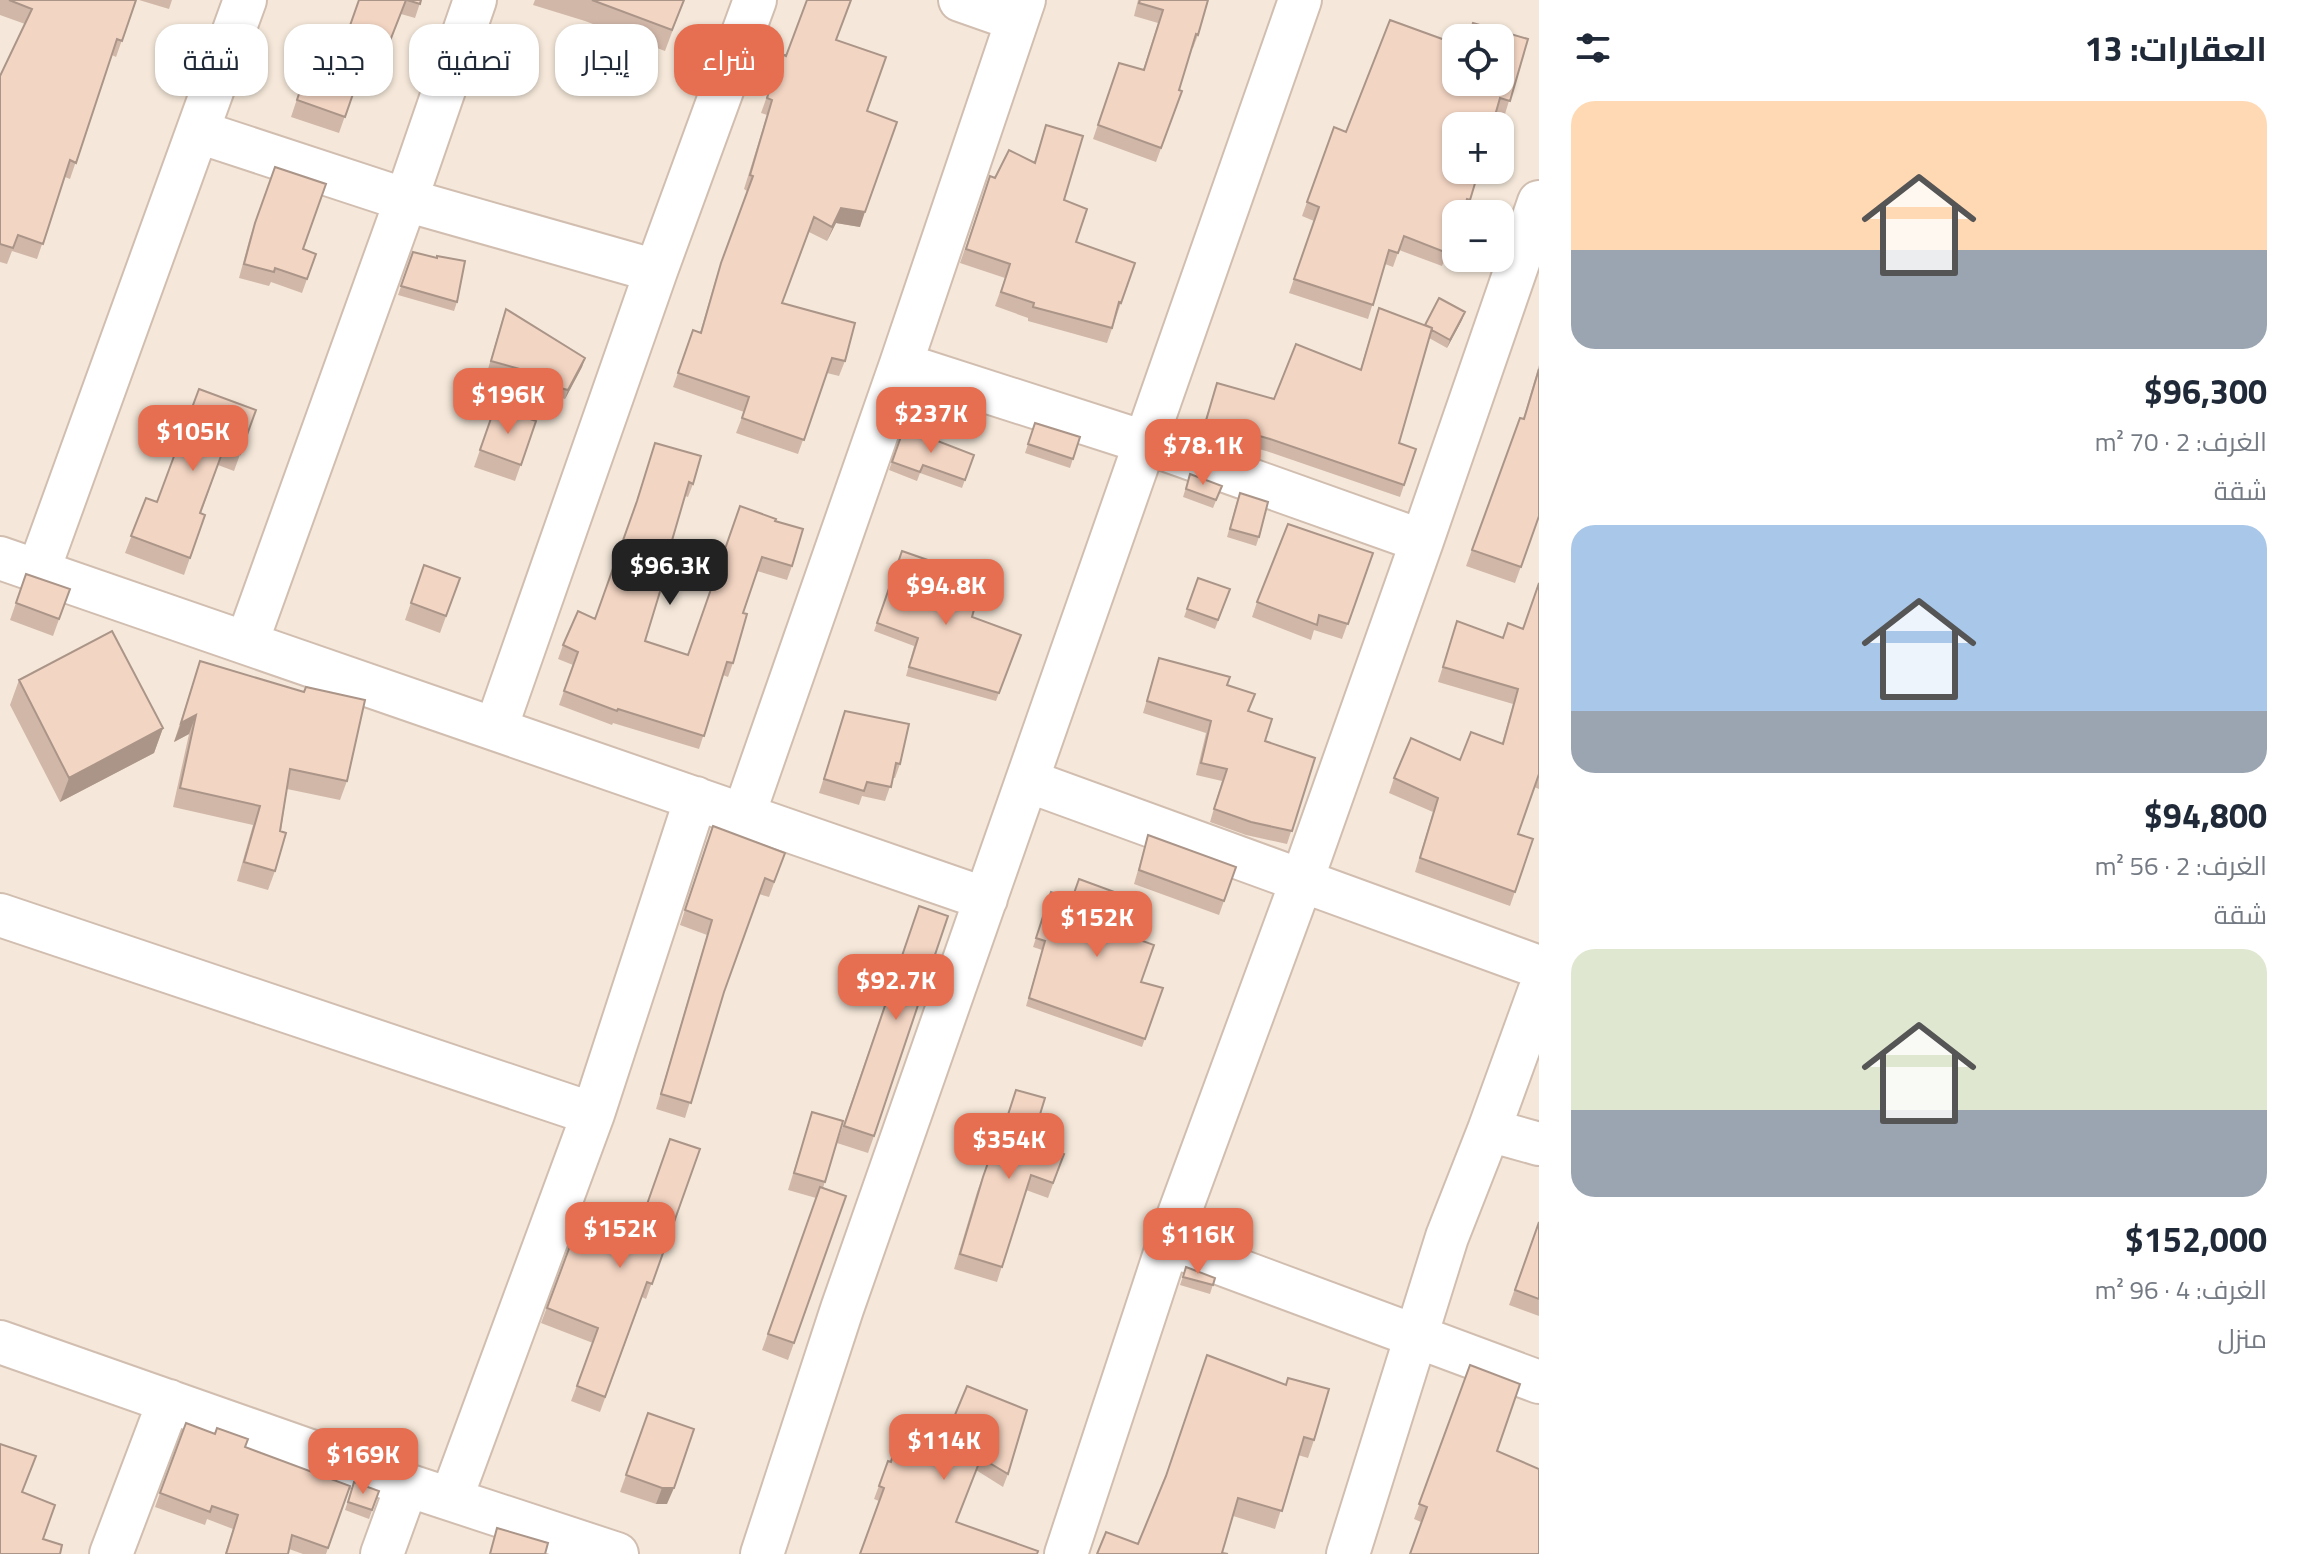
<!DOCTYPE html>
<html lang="ar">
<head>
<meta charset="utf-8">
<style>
	:root { --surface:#fff; --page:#f6f6f7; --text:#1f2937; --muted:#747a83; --accent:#e76f51 }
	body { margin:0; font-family:"Titillium Web",Cairo,sans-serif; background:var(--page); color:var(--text); direction:rtl; height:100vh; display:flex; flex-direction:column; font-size:30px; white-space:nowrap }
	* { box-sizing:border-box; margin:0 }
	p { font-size:26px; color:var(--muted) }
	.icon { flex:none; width:44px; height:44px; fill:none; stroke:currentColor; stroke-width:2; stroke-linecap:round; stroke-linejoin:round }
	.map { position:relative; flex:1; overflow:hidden; direction:ltr }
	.side { display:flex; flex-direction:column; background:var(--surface); width:760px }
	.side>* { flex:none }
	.guide { position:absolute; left:24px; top:24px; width:760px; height:72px; direction:rtl; display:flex; gap:16px }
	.tools { position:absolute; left:1442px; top:24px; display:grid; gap:16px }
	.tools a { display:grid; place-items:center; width:72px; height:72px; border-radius:16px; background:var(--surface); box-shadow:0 2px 6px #0004; font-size:40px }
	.price { position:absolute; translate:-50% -68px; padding:0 18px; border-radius:16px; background:var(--accent); color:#fff; font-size:26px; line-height:52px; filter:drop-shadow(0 2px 4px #0008) }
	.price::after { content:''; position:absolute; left:50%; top:48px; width:24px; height:18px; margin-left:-12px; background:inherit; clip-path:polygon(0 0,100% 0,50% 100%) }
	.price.on { background:#222; color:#fff }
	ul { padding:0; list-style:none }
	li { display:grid; align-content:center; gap:16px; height:424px; padding:0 32px }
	li span { display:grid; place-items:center; height:248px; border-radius:24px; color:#555 }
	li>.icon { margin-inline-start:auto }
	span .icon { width:144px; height:144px; fill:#fffc; stroke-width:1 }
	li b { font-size:34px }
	h2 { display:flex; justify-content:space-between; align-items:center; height:96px; padding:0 32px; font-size:34px }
	.pill { padding:0 28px; border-radius:24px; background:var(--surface); box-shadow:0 2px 6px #0004; font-size:28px; line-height:72px }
	.pill.on { background:var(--accent); color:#fff }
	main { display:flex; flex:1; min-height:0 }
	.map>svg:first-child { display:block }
</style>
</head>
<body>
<main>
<section class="side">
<h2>العقارات: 13<svg class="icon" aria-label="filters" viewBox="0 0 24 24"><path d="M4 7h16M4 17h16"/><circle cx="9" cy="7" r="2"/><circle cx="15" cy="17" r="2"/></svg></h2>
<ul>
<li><span style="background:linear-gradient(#ffd9b3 60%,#9aa5b1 0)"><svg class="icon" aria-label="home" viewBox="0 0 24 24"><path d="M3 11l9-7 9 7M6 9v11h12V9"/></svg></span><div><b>$96,300</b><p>الغرف: 2 · 70 m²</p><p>شقة</p></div></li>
<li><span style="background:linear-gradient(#a9c7e8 75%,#9aa5b1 0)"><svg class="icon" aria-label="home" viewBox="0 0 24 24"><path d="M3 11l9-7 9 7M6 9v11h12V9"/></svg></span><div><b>$94,800</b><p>الغرف: 2 · 56 m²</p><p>شقة</p></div></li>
<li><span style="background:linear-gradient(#dfe7d0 65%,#9aa5b1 0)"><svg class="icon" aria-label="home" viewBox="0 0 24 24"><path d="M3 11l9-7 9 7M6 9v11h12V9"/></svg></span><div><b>$152,000</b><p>الغرف: 4 · 96 m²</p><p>منزل</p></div></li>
</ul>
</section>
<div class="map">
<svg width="1539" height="1554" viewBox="0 0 1539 1554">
	<rect width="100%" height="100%" fill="#fdf6ec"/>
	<path fill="#f5e8da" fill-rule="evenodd" d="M 0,0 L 1539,0 L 1539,1554 L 0,1554 ZM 1456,38 L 1500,38 L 1500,82 L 1456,82 ZM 1456,126 L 1500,126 L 1500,170 L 1456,170 ZM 1456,214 L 1500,214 L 1500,258 L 1456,258 Z"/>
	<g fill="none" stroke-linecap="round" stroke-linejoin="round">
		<defs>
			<path id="street" d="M 960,0 L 1017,20
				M 199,132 L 406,200 L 656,271
				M 901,364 L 1147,443 L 1422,541
				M 0,558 L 986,899
				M 38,572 L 245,0
				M 247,642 L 406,200 L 475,0
				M 496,728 L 656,271 L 755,0
				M 1028,781 L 1539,967
				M 744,814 L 901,364 L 1024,0
				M 0,915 L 593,1114
				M 1489,1130 L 1539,1144
				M 1168,1244 L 1539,1382
				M 0,1342 L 407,1485 L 617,1554
				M 451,1499 L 593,1114 L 696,798
				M 111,1554 L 169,1401
				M 382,1554 L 407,1485
				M 762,1554 L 842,1309 L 1300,0
				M 1066,1554 L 1168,1244 L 1302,880 L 1422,541 L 1539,202
				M 1348,1554 L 1447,1237 L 1489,1130 L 1539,992"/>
		</defs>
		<use href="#street" stroke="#d1beb0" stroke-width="46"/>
		<use href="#street" stroke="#fff" stroke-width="42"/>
	</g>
	<path fill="#d1b7a8" d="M 0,0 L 136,0 L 116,57 L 112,55 L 70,179 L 65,177 L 37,259 L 12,251 L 7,264 L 0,262 L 0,76 L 25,24 L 0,15 Z
		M 139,0 L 172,0 L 169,9 Z
		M 359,0 L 421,0 L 415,18 L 401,14 L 381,65 L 365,59 L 339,133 L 291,117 L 316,42 L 341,50 Z
		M 535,0 L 684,0 L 665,51 L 585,21 L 533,5 Z
		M 1138,0 L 1208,0 L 1198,35 L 1193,48 L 1192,48 L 1179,90 L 1182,91 L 1156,162 L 1093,139 L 1114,77 L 1143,70 L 1158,23 L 1134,16 Z
		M 1390,20 L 1456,44 L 1456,82 L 1500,82 L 1500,38 L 1467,38 L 1473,23 L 1528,39 L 1505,114 L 1496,112 L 1492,126 L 1456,126 L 1456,170 L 1479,170 L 1466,214 L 1462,213 L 1462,214 L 1456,214 L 1456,230 L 1442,266 L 1399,250 L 1393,267 L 1385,264 L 1368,319 L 1289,293 L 1314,221 L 1302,216 L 1334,127 L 1346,132 Z
		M 836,40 L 867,111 L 860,227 L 836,223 L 827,241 L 809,232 L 782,303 L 845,361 L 839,376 L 827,373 L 798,454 L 736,433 L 744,412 L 673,387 L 693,330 L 700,333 L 716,278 L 747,191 L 744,189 L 767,115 L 761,113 L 782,54 L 786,56 Z
		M 1046,125 L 1076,242 L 1135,263 L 1107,343 L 1028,321 L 1028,318 L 995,306 L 1005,278 L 960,263 L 990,176 L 995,178 L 1034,162 Z
		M 275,167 L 303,249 L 316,254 L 302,293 L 271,282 L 269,286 L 239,278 L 250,237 Z
		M 413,252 L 457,302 L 454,311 L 398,295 Z
		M 1379,308 L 1425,325 L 1462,320 L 1447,348 L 1429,338 L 1399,443 L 1416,449 L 1400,497 L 1266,451 L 1238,443 L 1236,449 L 1200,437 L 1217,383 L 1274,399 L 1360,370 Z
		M 503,317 L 585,358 L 582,367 L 565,399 L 532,390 L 535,383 L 488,369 Z
		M 1539,365 L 1539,516 L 1515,583 L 1466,566 L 1520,418 L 1523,419 Z
		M 495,407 L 536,421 L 515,481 L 474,467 Z
		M 256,410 L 234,471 L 218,465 L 201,513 L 205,515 L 184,575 L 125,553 L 146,498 L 157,502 Z
		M 1035,423 L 1080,437 L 1070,468 L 1025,453 Z
		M 904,428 L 974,455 L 962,488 L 920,473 L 917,481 L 889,470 Z
		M 655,443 L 693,484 L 688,497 L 685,496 L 666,561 L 645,641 L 688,655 L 775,521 L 792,566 L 787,580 L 757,571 L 743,613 L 733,663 L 728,677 L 723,675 L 699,749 L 613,723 L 612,725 L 559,705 L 573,665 L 558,659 L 563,645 L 595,619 L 632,515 Z
		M 1190,474 L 1222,486 L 1213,508 L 1183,497 Z
		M 1237,501 L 1259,537 L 1256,546 L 1227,537 Z
		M 902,551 L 936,585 L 972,617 L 1021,635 L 996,701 L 906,676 L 914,646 L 874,631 Z
		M 1373,553 L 1342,639 L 1314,630 L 1311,640 L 1252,617 L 1257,602 Z
		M 424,565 L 460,578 L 440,633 L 405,620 Z
		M 26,574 L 70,589 L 53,636 L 10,620 Z
		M 1198,578 L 1230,589 L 1215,629 L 1184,617 Z
		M 1539,582 L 1539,789 L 1534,787 L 1518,834 L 1533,839 L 1510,906 L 1415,872 L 1433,812 L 1389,793 L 1394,778 L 1460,760 L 1502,743 L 1513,704 L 1438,682 L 1457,621 L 1503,638 L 1523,629 Z
		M 1159,658 L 1227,685 L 1248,711 L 1265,741 L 1315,758 L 1287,844 L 1246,835 L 1210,822 L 1222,781 L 1196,775 L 1206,733 L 1143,713 Z
		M 200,661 L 304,692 L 306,687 L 347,781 L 340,800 L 287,789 L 275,871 L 268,890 L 237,881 L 253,825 L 173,807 L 189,734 L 174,742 Z
		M 19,680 L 163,728 L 154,753 L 60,802 L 10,705 Z
		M 845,711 L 900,764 L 895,778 L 893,778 L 885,801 L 862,796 L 859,805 L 819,793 Z
		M 1148,835 L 1236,867 L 1219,915 L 1134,884 Z
		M 707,841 L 785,853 L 769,897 L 759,894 L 724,992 L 685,1118 L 656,1109 L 707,935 L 680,925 Z
		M 1051,892 L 1137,939 L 1141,982 L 1163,988 L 1142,1047 L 1026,1006 L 1042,950 L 1033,947 Z
		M 919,906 L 874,1136 L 868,1153 L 837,1143 Z
		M 1016,1090 L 1038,1145 L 1064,1154 L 1048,1198 L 1026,1190 L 997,1282 L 954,1269 L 977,1192 L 1002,1123 L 1005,1124 Z
		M 812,1112 L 843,1121 L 823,1188 L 846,1196 L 788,1360 L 762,1350 L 816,1198 L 788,1190 Z
		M 700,1149 L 646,1299 L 642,1297 L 600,1412 L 571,1401 L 593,1343 L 541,1323 L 577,1227 L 632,1244 Z
		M 1539,1222 L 1539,1316 L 1509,1305 Z
		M 1186,1267 L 1215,1278 L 1210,1294 L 1180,1285 Z
		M 1470,1365 L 1497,1451 L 1421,1522 L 1414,1519 Z
		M 1201,1373 L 1314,1440 L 1308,1458 L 1298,1455 L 1275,1529 L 1233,1516 L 1222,1553 L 1138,1544 L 1164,1482 Z
		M 648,1413 L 667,1504 L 656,1504 L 620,1492 Z
		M 902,1421 L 947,1434 L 1008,1474 L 1003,1487 L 976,1470 L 879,1501 L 874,1499 L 888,1461 L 890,1462 Z
		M 245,1447 L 350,1486 L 326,1554 L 303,1554 L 289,1549 L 288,1554 L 225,1554 L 233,1529 L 207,1519 L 205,1525 L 155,1507 L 160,1493 Z
		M 354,1482 L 379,1491 L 369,1519 L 345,1510 Z"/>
	<path fill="#aa9588" d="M 841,208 L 865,212 L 860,227 L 836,223 L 827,241 Z
		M 1465,312 L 1462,320 L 1447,348 L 1450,340 Z
		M 585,358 L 582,367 L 565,399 L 568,390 Z
		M 196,715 L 189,734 L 174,742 L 181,723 Z
		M 163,728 L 154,753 L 60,802 L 69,778 Z
		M 662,1488 L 674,1488 L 667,1504 L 656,1504 Z"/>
	<path fill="#f3d5c3" stroke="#aa9588" stroke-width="2" d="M 9,0 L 136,0 L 122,41 L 117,39 L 76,163 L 70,160 L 43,244 L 18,235 L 13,248 L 0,244 L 0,76 L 32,9 Z
		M 359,0 L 406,0 L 386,51 L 346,37 Z
		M 407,0 L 421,0 L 420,4 Z
		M 592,0 L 684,0 L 672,30 Z
		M 807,0 L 851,0 L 836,40 L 886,57 L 867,111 L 897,122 L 865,212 L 841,208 L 832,227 L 814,217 L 782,303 L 855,323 L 845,361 L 832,358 L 804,440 L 742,418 L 749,397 L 678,373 L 693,330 L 701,333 L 721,263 L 753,176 L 750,175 L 772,100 L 767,98 L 782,54 L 786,56 Z
		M 1140,0 L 1208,0 L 1198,35 L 1196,34 L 1179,90 L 1182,91 L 1161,148 L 1098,125 L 1119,63 L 1144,70 L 1163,10 L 1139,3 Z
		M 1390,20 L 1456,44 L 1456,82 L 1500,82 L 1500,38 L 1468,38 L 1473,23 L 1528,39 L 1510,101 L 1500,98 L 1492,126 L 1456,126 L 1456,170 L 1479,170 L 1470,200 L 1467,199 L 1462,214 L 1456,214 L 1456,229 L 1447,253 L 1404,236 L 1398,253 L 1389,250 L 1373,305 L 1294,279 L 1319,207 L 1307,202 L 1334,127 L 1346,132 Z
		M 316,42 L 365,59 L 345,117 L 297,100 Z
		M 1046,125 L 1083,136 L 1064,200 L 1087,209 L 1076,242 L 1135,263 L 1121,303 L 1119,302 L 1112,328 L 1033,307 L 1034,303 L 1001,292 L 1010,264 L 966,249 L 990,176 L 995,178 L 1009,150 L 1035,163 Z
		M 275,167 L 326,184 L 303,249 L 316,254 L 307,279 L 275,268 L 274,272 L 244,264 L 255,223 Z
		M 413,252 L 437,258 L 437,256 L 465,261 L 457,302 L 401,286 Z
		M 1439,298 L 1465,312 L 1450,340 L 1432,330 L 1432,328 L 1425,325 Z
		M 1379,308 L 1432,328 L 1399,443 L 1416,449 L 1404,485 L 1270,439 L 1242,431 L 1240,437 L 1205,424 L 1217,383 L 1274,399 L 1296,344 L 1361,370 Z
		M 506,309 L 585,358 L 568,390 L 536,382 L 538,374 L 491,361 Z
		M 1539,369 L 1539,516 L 1521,567 L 1472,550 L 1520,418 L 1524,419 Z
		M 199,389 L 256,410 L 240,454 L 224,448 L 200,513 L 205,515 L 190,558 L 131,536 L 146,498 L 157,502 Z
		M 495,407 L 536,421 L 521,465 L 480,450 Z
		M 1035,423 L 1080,437 L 1073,459 L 1028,444 Z
		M 904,428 L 974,455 L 965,480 L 923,465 L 920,472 L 892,462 Z
		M 655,443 L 701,456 L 693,484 L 689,482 L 666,561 L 669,562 L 645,641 L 688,655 L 740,506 L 776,519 L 775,521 L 803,529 L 792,566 L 762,557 L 743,613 L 747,614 L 733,663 L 727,662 L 704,736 L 618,709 L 617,711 L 564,691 L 578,652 L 563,645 L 578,611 L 595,619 L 637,501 Z
		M 1190,474 L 1222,486 L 1216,500 L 1186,489 Z
		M 1240,493 L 1268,502 L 1259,537 L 1230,529 Z
		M 1288,524 L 1373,553 L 1348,624 L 1319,615 L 1317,625 L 1257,602 Z
		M 902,551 L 942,565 L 936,585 L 978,595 L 972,617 L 1021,635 L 999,693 L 909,667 L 918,638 L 877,623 Z
		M 424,565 L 460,578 L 446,616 L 411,603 Z
		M 26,574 L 70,589 L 59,619 L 16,603 Z
		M 1198,578 L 1230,589 L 1218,620 L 1187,609 Z
		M 1539,583 L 1539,774 L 1518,834 L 1533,839 L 1515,892 L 1420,858 L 1438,798 L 1394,778 L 1411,738 L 1460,760 L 1471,732 L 1503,744 L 1518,689 L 1443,667 L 1457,621 L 1503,638 L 1508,623 L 1523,629 Z
		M 112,631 L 163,728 L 69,778 L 19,680 Z
		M 1159,658 L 1230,677 L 1227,685 L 1255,694 L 1248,711 L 1272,719 L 1265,741 L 1315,758 L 1292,831 L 1251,822 L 1214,809 L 1227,769 L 1201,763 L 1211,721 L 1147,701 Z
		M 200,661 L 304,692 L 306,687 L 365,700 L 347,781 L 290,769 L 280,831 L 286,833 L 275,871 L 244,862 L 260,806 L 180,788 L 196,715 L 181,723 Z
		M 845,711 L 909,724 L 900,764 L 896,763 L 891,787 L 867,782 L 864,791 L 824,779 Z
		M 713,826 L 785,853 L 774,882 L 765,878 L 724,992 L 691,1103 L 661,1094 L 712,920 L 685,910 Z
		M 1148,835 L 1236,867 L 1224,901 L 1139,870 Z
		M 1079,879 L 1150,905 L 1137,939 L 1154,945 L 1141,982 L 1163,988 L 1145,1039 L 1029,998 L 1045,941 L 1036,938 L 1051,892 L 1072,899 Z
		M 919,906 L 948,916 L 874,1136 L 844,1126 Z
		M 1016,1090 L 1045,1098 L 1034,1134 L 1040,1137 L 1038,1145 L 1064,1154 L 1053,1183 L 1031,1175 L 1002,1267 L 960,1254 L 983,1177 L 1002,1123 L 1005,1124 Z
		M 812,1112 L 843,1121 L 825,1182 L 794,1173 Z
		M 670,1139 L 700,1149 L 652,1284 L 647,1282 L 605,1397 L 577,1386 L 598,1328 L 547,1308 L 577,1227 L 633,1244 Z
		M 820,1187 L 846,1196 L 794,1343 L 768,1334 Z
		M 1539,1222 L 1539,1299 L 1515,1290 Z
		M 1186,1267 L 1215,1278 L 1213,1285 L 1183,1277 Z
		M 1207,1355 L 1286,1385 L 1288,1378 L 1329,1389 L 1314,1440 L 1304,1437 L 1282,1511 L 1238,1498 L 1222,1553 L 1228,1554 L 1097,1554 L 1106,1532 L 1138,1544 L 1166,1476 Z
		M 1470,1365 L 1520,1384 L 1497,1451 L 1539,1469 L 1539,1554 L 1410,1554 L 1427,1507 L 1419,1504 Z
		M 967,1386 L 1027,1410 L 1008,1474 L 981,1458 L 956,1522 L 1038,1551 L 1037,1554 L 860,1554 L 884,1488 L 879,1486 L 888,1461 L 891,1462 L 902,1421 L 947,1434 Z
		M 648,1413 L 694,1429 L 674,1488 L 662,1488 L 626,1475 Z
		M 186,1423 L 215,1434 L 217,1428 L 248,1439 L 245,1447 L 350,1486 L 328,1548 L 292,1535 L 288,1554 L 226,1554 L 238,1515 L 212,1506 L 210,1512 L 160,1493 Z
		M 0,1444 L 36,1456 L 22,1492 L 55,1505 L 43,1539 L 62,1545 L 60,1554 L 0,1554 Z
		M 354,1482 L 379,1491 L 372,1510 L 348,1502 Z
		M 497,1528 L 548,1543 L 545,1554 L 490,1554 Z"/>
</svg>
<div class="tools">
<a><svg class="icon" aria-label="locate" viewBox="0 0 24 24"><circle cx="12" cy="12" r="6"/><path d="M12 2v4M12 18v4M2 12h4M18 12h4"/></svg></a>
<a>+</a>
<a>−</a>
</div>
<b class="price" style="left:508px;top:436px">$196K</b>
<b class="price" style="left:931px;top:455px">$237K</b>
<b class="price" style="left:193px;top:473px">$105K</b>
<b class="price" style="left:1203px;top:487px">$78.1K</b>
<b class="price on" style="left:670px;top:607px">$96.3K</b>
<b class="price" style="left:946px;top:627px">$94.8K</b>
<b class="price" style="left:1097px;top:959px">$152K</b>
<b class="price" style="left:896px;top:1022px">$92.7K</b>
<b class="price" style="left:1009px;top:1181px">$354K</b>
<b class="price" style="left:620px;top:1270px">$152K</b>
<b class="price" style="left:1198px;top:1276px">$116K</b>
<b class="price" style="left:944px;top:1482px">$114K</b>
<b class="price" style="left:363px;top:1496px">$169K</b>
<div class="guide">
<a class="pill on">شراء</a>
<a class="pill">إيجار</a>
<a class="pill">تصفية</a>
<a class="pill">جديد</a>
<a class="pill">شقة</a>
</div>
</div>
</main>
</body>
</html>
